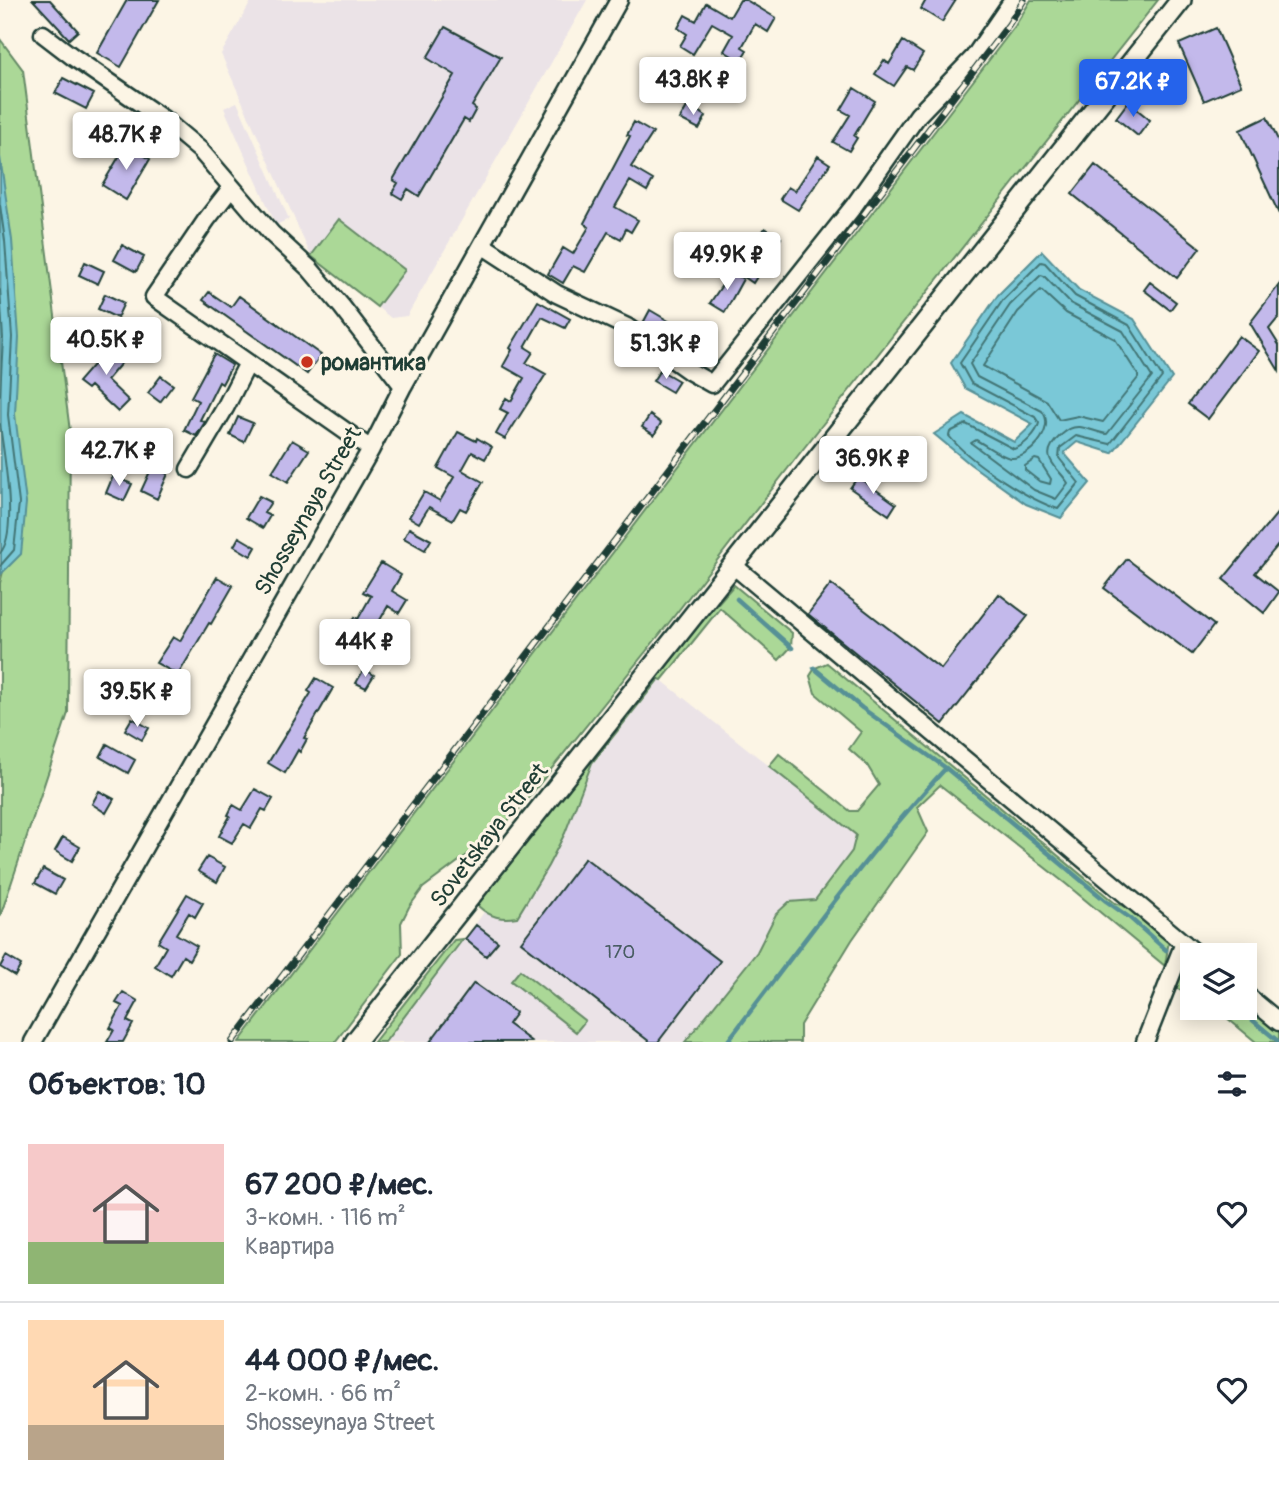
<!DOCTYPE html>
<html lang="ru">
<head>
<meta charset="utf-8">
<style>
	:root { --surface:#fff; --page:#f2f2f3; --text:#1f2937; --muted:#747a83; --line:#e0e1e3; --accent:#2563eb }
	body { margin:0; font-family:Pangolin,sans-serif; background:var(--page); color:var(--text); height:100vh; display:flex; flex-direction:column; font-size:26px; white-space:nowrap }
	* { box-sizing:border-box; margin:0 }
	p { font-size:23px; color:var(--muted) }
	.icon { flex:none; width:38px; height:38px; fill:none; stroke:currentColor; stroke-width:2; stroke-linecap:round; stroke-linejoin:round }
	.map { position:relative; height:1042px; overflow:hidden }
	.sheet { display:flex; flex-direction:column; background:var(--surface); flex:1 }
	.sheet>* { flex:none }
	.fabs { position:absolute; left:1180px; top:943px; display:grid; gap:14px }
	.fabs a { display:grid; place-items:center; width:77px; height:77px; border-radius:0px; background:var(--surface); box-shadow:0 4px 18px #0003; font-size:35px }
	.price { position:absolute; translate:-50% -60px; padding:0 16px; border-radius:7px; background:#fff; color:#222; font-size:23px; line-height:46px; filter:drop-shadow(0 2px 4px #0008) }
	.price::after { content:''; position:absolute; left:50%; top:42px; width:21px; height:16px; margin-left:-10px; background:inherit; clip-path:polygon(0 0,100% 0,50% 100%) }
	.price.current { background:var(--accent); color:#fff }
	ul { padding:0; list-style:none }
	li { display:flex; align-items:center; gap:21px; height:175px; padding:0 28px }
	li+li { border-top:2px solid var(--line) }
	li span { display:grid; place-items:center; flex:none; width:196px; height:140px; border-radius:0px; color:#555 }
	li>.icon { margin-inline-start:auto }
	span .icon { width:84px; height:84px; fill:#fffc; stroke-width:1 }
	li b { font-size:30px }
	h2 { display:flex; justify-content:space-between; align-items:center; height:84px; padding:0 28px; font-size:30px }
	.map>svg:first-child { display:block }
</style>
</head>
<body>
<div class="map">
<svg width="1279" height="1042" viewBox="0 0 1279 1042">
	<rect width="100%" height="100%" fill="#fcf5e5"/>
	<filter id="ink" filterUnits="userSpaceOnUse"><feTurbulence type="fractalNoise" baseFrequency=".0143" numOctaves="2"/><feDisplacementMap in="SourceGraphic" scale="14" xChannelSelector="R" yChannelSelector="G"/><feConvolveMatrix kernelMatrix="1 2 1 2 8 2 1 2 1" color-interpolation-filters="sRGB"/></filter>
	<g filter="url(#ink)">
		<path fill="#ebe3e7" d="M 252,0 L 587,0 L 407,316 L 391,318 L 311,256 L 221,54 Z
			M 237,102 L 289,219 L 276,225 L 224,108 Z
			M 660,679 L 856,835 L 852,851 L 705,1042 L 374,1042 L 454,940 L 465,939 L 484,912 L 485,899 Z"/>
		<path fill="#abd897" stroke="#658a66" stroke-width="2" d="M 1031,0 L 1158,0 L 796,458 L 668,624 L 516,813 L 486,841 L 423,888 L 409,907 L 401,923 L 402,954 L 335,1042 L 239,1042 L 1015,26 Z
			M 0,39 L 23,70 L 70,431 L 68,713 L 0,917 L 0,583 L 13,533 L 0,229 Z
			M 339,219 L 405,270 L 377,307 L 311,256 Z
			M 734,585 L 792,633 L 791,647 L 779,660 L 720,608 L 662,680 L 659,679 L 592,763 L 565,833 L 548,866 L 517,917 C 501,920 490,917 478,906 L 482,893 L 680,646 Z
			M 827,663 L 1115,903 L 1130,908 L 1169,940 L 1165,966 L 1066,884 L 940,785 L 917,807 L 928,832 L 852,940 L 800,1025 L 800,1042 L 685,1042 L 757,952 L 776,914 L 789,902 L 815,900 L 852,851 L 856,835 L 769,766 L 779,754 L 850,811 L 857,811 L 879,785 L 867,765 L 849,749 L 861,732 L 815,693 L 810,676 L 815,668 Z
			M 463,939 L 385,1042 L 374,1042 L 454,940 Z
			M 1187,956 L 1192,960 L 1192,994 L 1174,988 Z
			M 520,970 L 585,1021 L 576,1032 L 511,981 Z
			M 1244,1003 L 1279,1031 L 1279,1042 L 1256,1042 L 1215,1008 L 1244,1008 Z"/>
		<path fill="#7ac8d7" stroke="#569096" stroke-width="2" d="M 0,157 L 12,240 L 19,337 L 15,414 L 26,503 L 21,554 L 1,574 Z
			M 1042,251 L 1079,290 L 1134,319 L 1172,378 L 1112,453 L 1077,442 L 1064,453 L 1090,483 L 1061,518 L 1026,504 L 970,464 L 934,434 L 964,415 L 1014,442 L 1033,424 L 965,388 L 951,363 L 998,295 Z"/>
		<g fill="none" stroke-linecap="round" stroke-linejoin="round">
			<path stroke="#437575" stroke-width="2" d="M 0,205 L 5,241 L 12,337 L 8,415 L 19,503 L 14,550 L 0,566
				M 1041,262 L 1045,263 L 1075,296 L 1129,325 L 1162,377 L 1110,444 L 1076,436 L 1060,448 L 1059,458 L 1079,483 L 1058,509 C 1027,499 969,461 949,436 L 950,432 L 966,424 L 1014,449 C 1024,446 1037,433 1039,423 L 1035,417 L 971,383 L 960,363 L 1003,300 Z
				M 1041,275 L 1044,276 L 1070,303 L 1123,331 L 1152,377 L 1107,434 C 1098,433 1089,428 1080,427 C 1071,426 1066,431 1060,436 C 1037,457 1056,465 1068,483 L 1056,499 L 1034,490 L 971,443 L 976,440 C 986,445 999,456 1011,458 C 1027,460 1057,430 1042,411 L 977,377 L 970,364 L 1010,305 Z
				M 0,290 L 3,338 L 0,395
				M 1041,290 L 1066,313 L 1115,339 L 1138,375 L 1138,378 L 1103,422 L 1078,416 L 1059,420 L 1047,401 L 983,366 L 1018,312 Z
				M 0,424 C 3,451 19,533 0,553
				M 1035,459 L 1039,460 L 1051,479 L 1050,484 L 1039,481 L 1025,470 L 1025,466 Z"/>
			<path stroke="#569096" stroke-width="4.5" d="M 737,599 L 792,648
				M 814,668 L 862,708 L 946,768 L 1106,901 L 1130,918 L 1166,950
				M 1186,965 L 1192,970
				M 1238,1008 L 1279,1042
				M 727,1042 C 798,950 866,854 946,768"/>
		</g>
		<path fill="#c3b9eb" stroke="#1f3d34" stroke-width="2" d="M 33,0 L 50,0 L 78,31 L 69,39 Z
			M 127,0 L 159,0 L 121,67 L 97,53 Z
			M 740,0 L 746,0 L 776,18 L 768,32 L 755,24 L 742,47 L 747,50 L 740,61 L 724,51 L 733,35 L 712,23 L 693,54 L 680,46 L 687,34 L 678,28 L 685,15 L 696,21 L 706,3 L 730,17 Z
			M 926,0 L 956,0 L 942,22 L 921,9 Z
			M 445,27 L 501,57 L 472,106 L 476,109 L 469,122 L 464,119 L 419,196 L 408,189 L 402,199 L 392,193 L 398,183 L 393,180 L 455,75 L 427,58 Z
			M 1216,28 L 1241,85 L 1204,101 L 1179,44 Z
			M 903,41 L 923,54 L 913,70 L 907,67 L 894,86 L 875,74 L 884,60 L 889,64 Z
			M 63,78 L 94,94 L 86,109 L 55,93 Z
			M 854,88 L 875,101 L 854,136 L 857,138 L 849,151 L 833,142 L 850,115 L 841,110 Z
			M 1128,102 L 1150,120 L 1138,136 L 1116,118 Z
			M 688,105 L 706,116 L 699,129 L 680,119 Z
			M 1267,117 L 1279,142 L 1279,214 L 1240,130 Z
			M 634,122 L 653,133 L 631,167 L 653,180 L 647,191 L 630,181 L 615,207 L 638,220 L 631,232 L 626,229 L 621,239 L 608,232 L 585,272 L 573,266 L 563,283 L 548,274 L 563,248 L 573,254 L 589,227 L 584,223 L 630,136 L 627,135 Z
			M 126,145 L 150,159 L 126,200 L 102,185 Z
			M 818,156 L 830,164 L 798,210 L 780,199 L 788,187 L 795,191 Z
			M 1095,165 L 1200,248 L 1177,278 L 1072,194 Z
			M 765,228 L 781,238 L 772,253 L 755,243 Z
			M 122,245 L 144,257 L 136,272 L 114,260 Z
			M 85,262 L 104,271 L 98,284 L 79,275 Z
			M 744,262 L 760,272 L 753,283 L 737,272 Z
			M 731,272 L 743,279 L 725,312 L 710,303 Z
			M 1150,282 L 1176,302 L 1170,310 L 1144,290 Z
			M 1279,285 L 1279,317 L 1269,329 L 1279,345 L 1279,371 L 1250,323 Z
			M 209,292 L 231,307 L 239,296 L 321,355 L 307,374 L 203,300 Z
			M 105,294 L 124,303 L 117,318 L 98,309 Z
			M 538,301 L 570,319 L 565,328 L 542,317 L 525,347 L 533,352 L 526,363 L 546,374 L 505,439 L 496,434 L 508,413 L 500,409 L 506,398 L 511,401 L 524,378 L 503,366 L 512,350 L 510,348 Z
			M 650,310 L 672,323 L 662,339 L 642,325 Z
			M 1239,336 L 1259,351 L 1208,419 L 1188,404 Z
			M 113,342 L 128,355 L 107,380 L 129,401 L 118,412 L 90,386 L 87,389 L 78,382 Z
			M 214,354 L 232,365 L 222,384 L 219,382 L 200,420 L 205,422 L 196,436 L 184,430 L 198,401 L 191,397 Z
			M 660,370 L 679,381 L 672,392 L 653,381 Z
			M 161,376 L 173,385 L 160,402 L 148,393 Z
			M 650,415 L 661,423 L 654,435 L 642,427 Z
			M 238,417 L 253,423 L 244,442 L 230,435 Z
			M 458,432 L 476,441 L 477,438 L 492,447 L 485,459 L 472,452 L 462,470 L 483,482 L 466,511 L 460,508 L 453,520 L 429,507 L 419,523 L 409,517 L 424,492 L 440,501 L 454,477 L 438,468 Z
			M 292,440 L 309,450 L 288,482 L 272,472 Z
			M 152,467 L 168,474 L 157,499 L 141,491 Z
			M 113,476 L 132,484 L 124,501 L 106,493 Z
			M 858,477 L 896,504 L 889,515 L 850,488 Z
			M 259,496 L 271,502 L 264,513 L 270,516 L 263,528 L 246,518 Z
			M 1279,511 L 1279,544 L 1255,573 L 1279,592 L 1264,613 L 1223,579 Z
			M 409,528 L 431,540 L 425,550 L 404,538 Z
			M 239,537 L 256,547 L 251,556 L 234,546 Z
			M 1127,559 L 1214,625 L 1192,654 L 1104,588 Z
			M 381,563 L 401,575 L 392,591 L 407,600 L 399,613 L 388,606 L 376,627 L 399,640 L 392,654 L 367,640 L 356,659 L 342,650 L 352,632 L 347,630 L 355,617 L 358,619 L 371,596 L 363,592 Z
			M 217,577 L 233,586 L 211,624 L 209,623 L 178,675 L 156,663 L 173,637 L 180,641 Z
			M 831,584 L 941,669 L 999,594 L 1028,616 L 943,724 L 808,614 Z
			M 364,669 L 374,675 L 366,688 L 356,683 Z
			M 136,673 L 153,682 L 146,693 L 130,684 Z
			M 316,678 L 333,688 L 304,738 L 307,739 L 300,752 L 298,750 L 285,773 L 268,763 L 311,693 L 308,691 Z
			M 132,718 L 149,728 L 142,740 L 125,730 Z
			M 107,744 L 135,760 L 128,773 L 100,757 Z
			M 255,789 L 273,799 L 266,811 L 262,809 L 251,828 L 244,824 L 232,843 L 219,836 L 230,816 L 228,815 L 233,805 L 242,810 Z
			M 99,791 L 114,799 L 106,813 L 92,804 Z
			M 63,837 L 80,847 L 72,861 L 55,851 Z
			M 207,857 L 225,867 L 217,882 L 198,871 Z
			M 585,858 L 720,961 L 658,1042 L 650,1042 L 521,942 Z
			M 43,869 L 63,880 L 55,894 L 35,883 Z
			M 187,894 L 203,903 L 195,917 L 189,913 L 176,934 L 197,946 L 189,960 L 183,956 L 171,976 L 155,966 L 166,947 L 158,942 Z
			M 476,925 L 498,942 L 486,956 L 465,939 Z
			M 6,956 L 21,965 L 15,976 L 0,967 Z
			M 474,983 L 516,1013 L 508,1024 L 532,1042 L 430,1042 Z
			M 123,992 L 138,1001 L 127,1021 L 133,1024 L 123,1042 L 107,1042 L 114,1030 L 110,1028 L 122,1006 L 116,1003 Z"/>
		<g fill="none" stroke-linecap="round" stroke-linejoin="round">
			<defs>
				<path id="minor" d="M 43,34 L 73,57 L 163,119 L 200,150 L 272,234 L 310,269 L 342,307 L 403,386
					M 232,187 L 207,219 L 154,297 L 371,449
					M 482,245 L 557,294 L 627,327 L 689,371 L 712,384 L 853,207 L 918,115 L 974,57 L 1013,0
					M 189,469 L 225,408 L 248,363
					M 733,565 L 1199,956
					M 1244,993 L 1279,1022
					M 33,1042 L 371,449 L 403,386 L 619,0
					M 1145,1042 L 1184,943"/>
				<path id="major" d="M 355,1042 L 1181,0"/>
			</defs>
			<use href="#minor" stroke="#1f3d34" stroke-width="21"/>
			<use href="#major" stroke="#1f3d34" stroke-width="24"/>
			<use href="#minor" stroke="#fcf5e5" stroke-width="16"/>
			<use href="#major" stroke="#fcf5e5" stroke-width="19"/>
			<defs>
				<path id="rail" d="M 232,1042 L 1009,24 L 1024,0"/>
			</defs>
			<use href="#rail" stroke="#1f3d34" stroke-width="7"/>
			<use href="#rail" stroke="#fcf5e5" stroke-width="4.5" stroke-dasharray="13" stroke-linecap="butt"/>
		</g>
	</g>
	<circle fill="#c8321e" stroke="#fcf5e5" stroke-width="2.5" cx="307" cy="362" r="7"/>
	<g text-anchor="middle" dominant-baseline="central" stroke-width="6" stroke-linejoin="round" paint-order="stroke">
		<g font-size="19" fill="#485c62">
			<text x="620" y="952">170</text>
		</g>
		<g font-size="23" font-weight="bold" fill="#1f3d34" stroke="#fcf5e5" text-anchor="start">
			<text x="321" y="362">романтика</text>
		</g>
		<g font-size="23" fill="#1f3d34" stroke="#fcf5e5">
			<text transform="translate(308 511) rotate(-60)">Shosseynaya Street</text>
			<text transform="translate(489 835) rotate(-52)">Sovetskaya Street</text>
		</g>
	</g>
</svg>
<div class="fabs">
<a><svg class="icon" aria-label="layers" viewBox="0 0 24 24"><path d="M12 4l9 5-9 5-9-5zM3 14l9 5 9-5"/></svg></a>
</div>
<b class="price" style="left:693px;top:117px">43.8K ₽</b>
<b class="price current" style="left:1133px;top:119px">67.2K ₽</b>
<b class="price" style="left:126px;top:172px">48.7K ₽</b>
<b class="price" style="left:727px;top:292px">49.9K ₽</b>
<b class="price" style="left:106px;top:377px">40.5K ₽</b>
<b class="price" style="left:666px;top:381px">51.3K ₽</b>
<b class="price" style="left:119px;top:488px">42.7K ₽</b>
<b class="price" style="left:873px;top:496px">36.9K ₽</b>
<b class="price" style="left:365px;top:679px">44K ₽</b>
<b class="price" style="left:137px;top:729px">39.5K ₽</b>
</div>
<section class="sheet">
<h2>Объектов: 10<svg class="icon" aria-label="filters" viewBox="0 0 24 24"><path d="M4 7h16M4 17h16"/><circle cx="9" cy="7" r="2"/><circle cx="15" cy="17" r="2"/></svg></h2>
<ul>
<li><span style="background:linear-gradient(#f6c9c9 70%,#8fb573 0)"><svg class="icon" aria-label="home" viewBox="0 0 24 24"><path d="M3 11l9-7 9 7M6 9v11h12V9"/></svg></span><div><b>67 200 ₽/мес.</b><p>3-комн. · 116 m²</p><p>Квартира</p></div><svg class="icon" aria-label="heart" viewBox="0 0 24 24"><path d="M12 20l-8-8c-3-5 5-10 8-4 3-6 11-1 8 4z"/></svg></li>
<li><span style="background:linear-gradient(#ffd9b3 75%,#b9a48a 0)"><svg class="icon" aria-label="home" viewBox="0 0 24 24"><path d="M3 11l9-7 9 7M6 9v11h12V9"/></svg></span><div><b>44 000 ₽/мес.</b><p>2-комн. · 66 m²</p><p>Shosseynaya Street</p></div><svg class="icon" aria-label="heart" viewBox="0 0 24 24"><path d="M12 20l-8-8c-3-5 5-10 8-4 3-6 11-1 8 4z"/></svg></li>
</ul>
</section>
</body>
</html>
